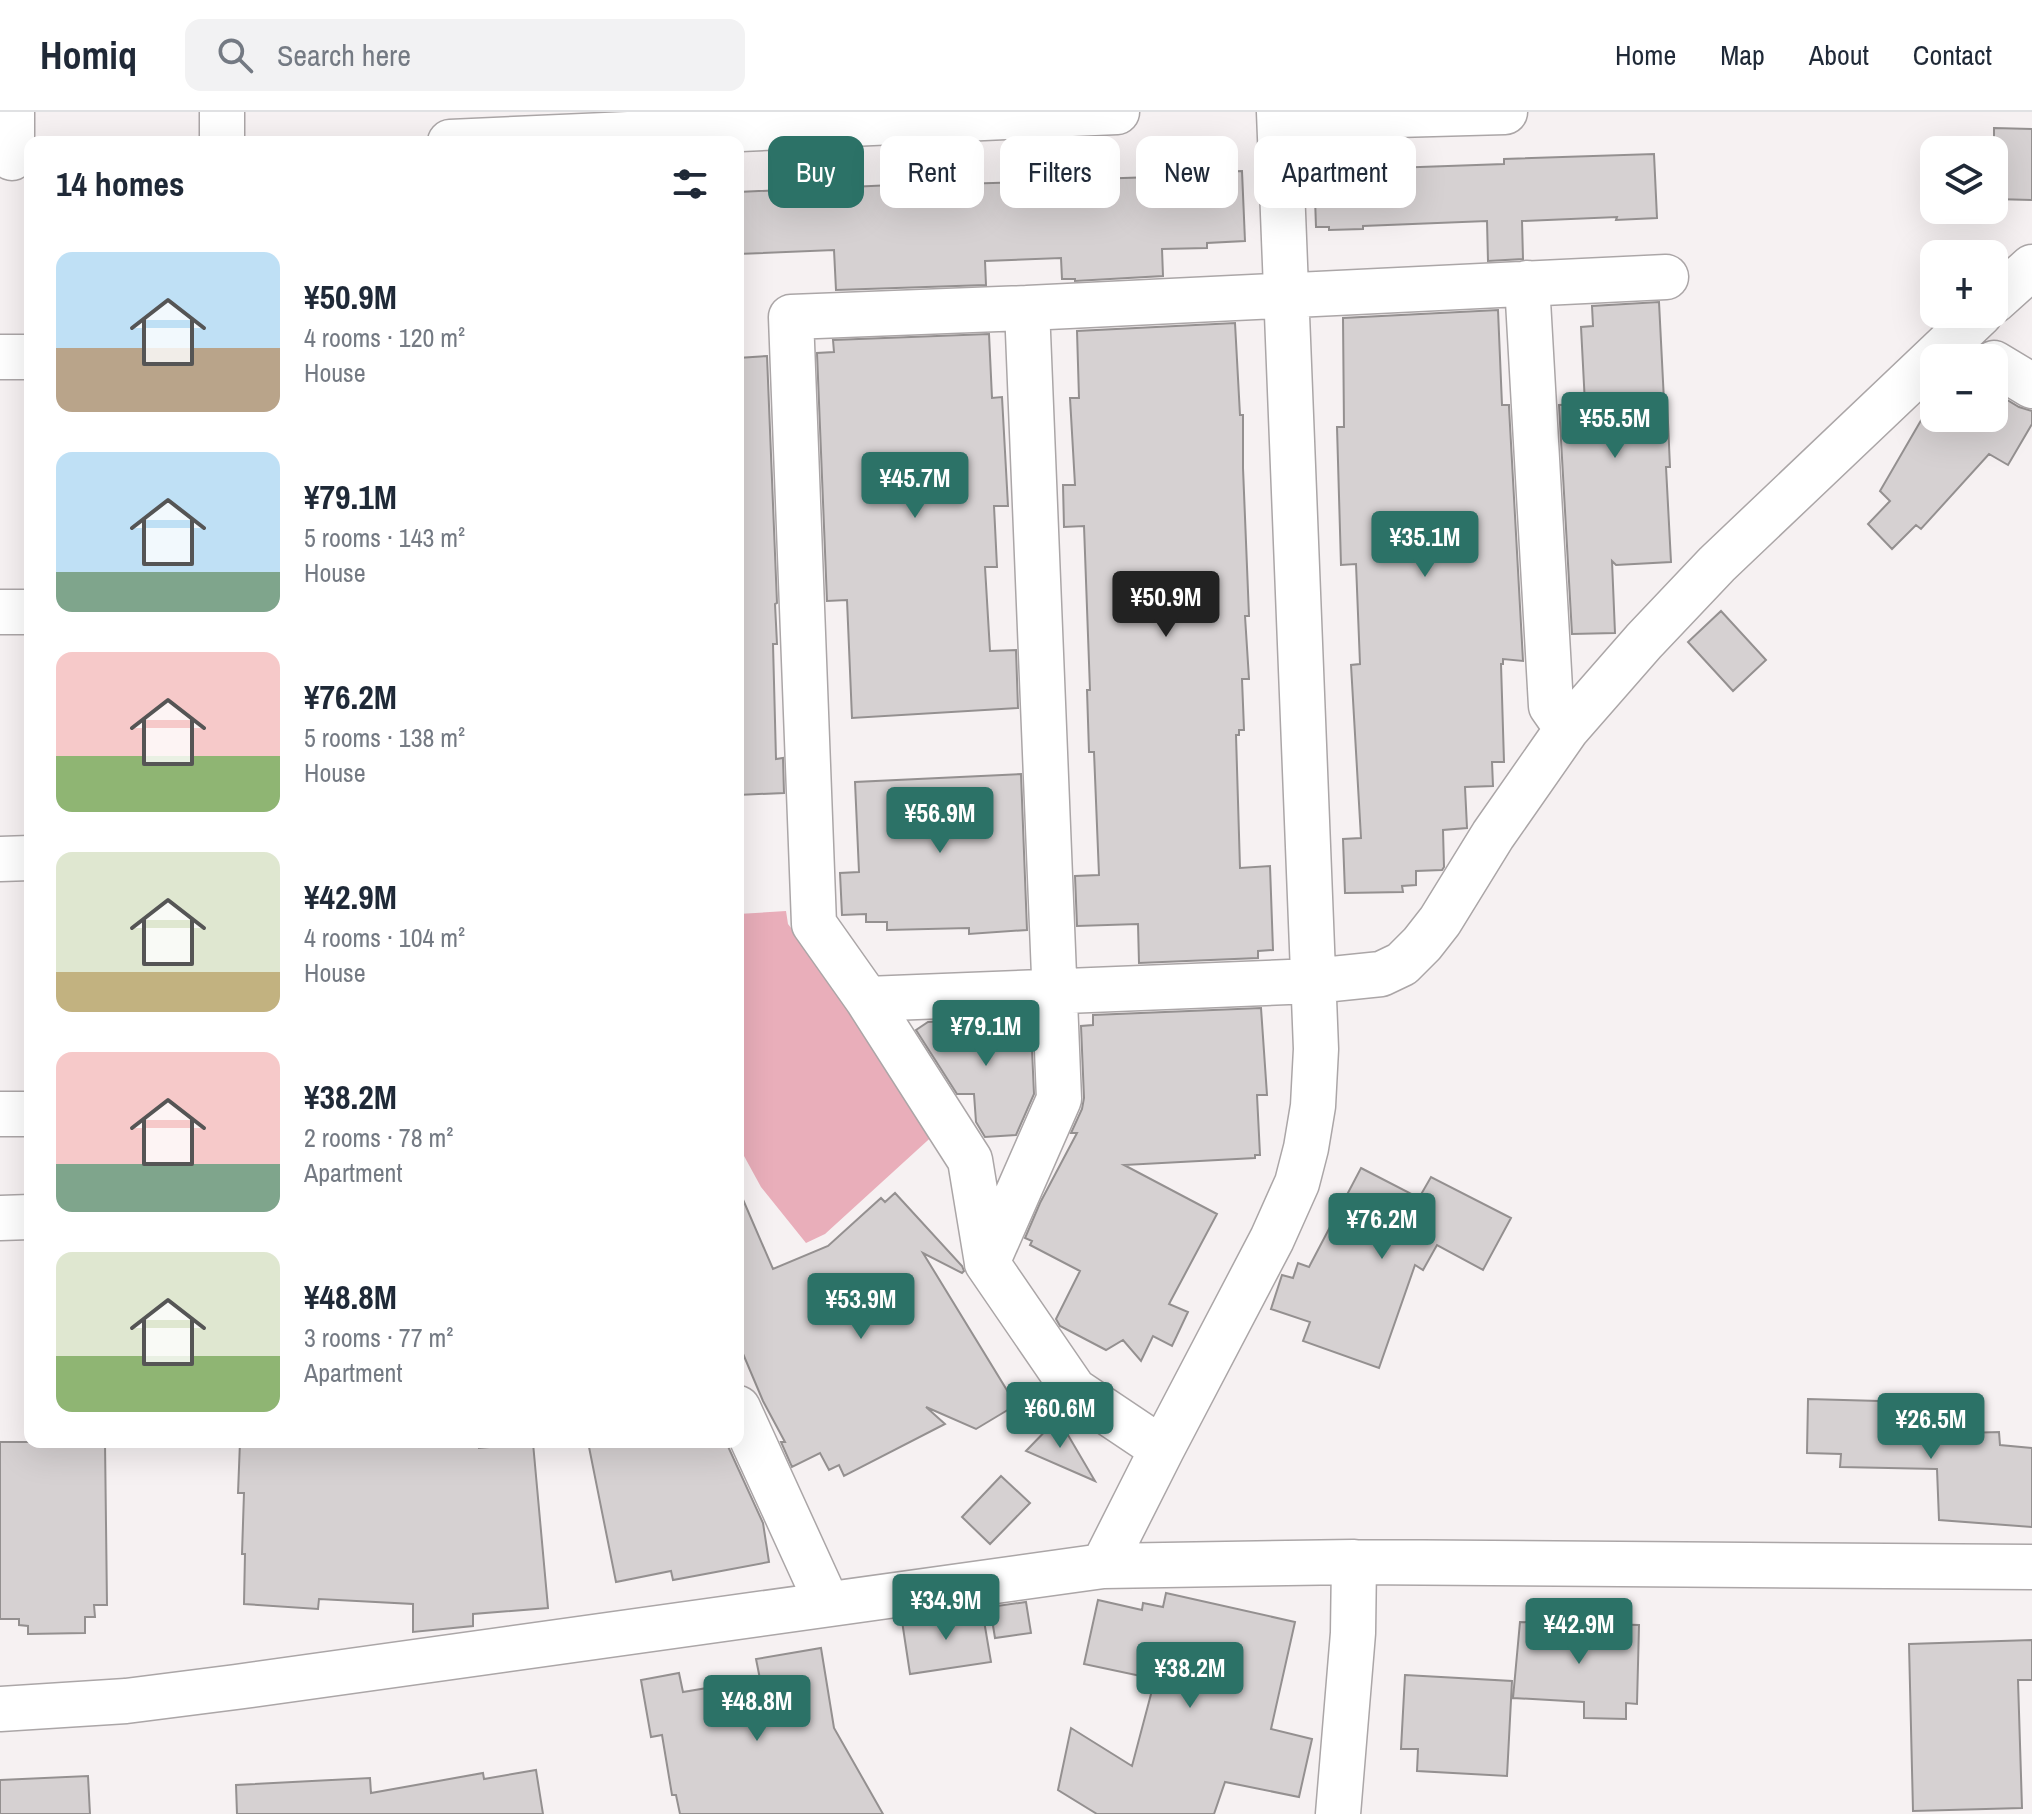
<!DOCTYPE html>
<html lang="en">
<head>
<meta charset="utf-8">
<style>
	:root { --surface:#fff; --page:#f2f2f3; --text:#1f2937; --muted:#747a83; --line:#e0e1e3; --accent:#2c7267 }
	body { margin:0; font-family:"Archivo Narrow",sans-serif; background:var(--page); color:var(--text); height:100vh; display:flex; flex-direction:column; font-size:30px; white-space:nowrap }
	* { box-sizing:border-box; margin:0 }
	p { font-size:26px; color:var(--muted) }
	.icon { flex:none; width:44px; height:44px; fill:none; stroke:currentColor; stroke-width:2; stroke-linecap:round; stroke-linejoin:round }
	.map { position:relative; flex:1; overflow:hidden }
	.drawer { position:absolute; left:24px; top:24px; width:720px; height:1312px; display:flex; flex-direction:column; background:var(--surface); border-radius:16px; box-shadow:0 8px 32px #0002 }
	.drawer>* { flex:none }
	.banner { position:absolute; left:768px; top:24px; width:760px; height:72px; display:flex; gap:16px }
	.tools { position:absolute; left:1920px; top:24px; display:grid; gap:16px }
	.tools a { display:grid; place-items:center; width:88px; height:88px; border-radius:16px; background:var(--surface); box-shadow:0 8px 32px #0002; font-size:40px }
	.price { position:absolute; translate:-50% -68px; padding:0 18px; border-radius:8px; background:var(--accent); color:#fff; font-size:26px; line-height:52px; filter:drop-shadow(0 2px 4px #0008) }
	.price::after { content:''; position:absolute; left:50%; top:48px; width:24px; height:18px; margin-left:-12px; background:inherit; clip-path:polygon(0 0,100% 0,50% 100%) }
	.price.on { background:#222; color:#fff }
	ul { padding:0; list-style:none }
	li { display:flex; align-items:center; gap:24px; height:200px; padding:0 32px }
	li span { display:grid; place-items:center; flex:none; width:224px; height:160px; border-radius:16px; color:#555 }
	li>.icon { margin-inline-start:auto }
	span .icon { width:96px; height:96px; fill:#fffc; stroke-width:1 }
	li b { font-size:34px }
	h2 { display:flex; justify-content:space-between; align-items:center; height:96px; padding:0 32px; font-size:34px }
	.tag { padding:0 28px; border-radius:16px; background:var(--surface); box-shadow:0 8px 32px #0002; font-size:28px; line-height:72px }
	.tag.on { background:var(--accent); color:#fff }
	header { display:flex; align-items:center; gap:48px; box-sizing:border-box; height:112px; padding:0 40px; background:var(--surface); border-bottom:2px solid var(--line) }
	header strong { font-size:38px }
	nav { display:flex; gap:44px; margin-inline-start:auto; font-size:28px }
	.search { width:560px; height:72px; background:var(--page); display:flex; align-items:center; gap:20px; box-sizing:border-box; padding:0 28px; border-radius:16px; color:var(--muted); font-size:30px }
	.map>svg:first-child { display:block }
</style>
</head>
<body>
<header>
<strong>Homiq</strong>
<div class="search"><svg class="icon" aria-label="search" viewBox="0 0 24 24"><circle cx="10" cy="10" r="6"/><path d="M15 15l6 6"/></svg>Search here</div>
<nav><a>Home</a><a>Map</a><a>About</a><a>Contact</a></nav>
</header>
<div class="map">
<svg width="2032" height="1702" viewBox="0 0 2032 1702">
	<rect width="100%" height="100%" fill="#f6f1f2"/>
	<path fill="#e9aeba" d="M 786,799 L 788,812 L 852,896 L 938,1019 L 825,1122 L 806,1131 L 761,1075 L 738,1033 L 738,802 Z"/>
	<path fill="#d6d1d2" stroke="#949090" stroke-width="2" d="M 1994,16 L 2032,17 L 2032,88 L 1994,87 Z
		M 1654,42 L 1657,106 L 1616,108 L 1617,105 L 1522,109 L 1523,147 L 1488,149 L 1487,109 L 1363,114 L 1363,117 L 1329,118 L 1329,115 L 1316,115 L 1314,56 L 1391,53 L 1392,56 L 1504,52 L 1504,47 Z
		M 1242,59 L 1245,129 L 1207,131 L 1207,136 L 1162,137 L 1163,164 L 1075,169 L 1075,167 L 1062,167 L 1061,146 L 985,149 L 986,173 L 836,178 L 834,138 L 738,142 L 738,80 L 958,70 L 959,72 L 1062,69 L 1062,68 L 1154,65 L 1154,62 Z
		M 1659,190 L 1664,289 L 1667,288 L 1670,355 L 1666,355 L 1671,450 L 1616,453 L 1612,449 L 1615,521 L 1572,522 L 1559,293 L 1585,292 L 1581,215 L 1593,214 L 1592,194 Z
		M 1498,198 L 1502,293 L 1509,293 L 1509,295 L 1523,549 L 1503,547 L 1503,552 L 1501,552 L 1504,650 L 1492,650 L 1493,674 L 1465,675 L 1467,716 L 1443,718 L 1444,755 L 1442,758 L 1416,759 L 1416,773 L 1402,774 L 1403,780 L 1345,781 L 1343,727 L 1361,726 L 1351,553 L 1360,552 L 1356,452 L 1341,453 L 1337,315 L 1344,315 L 1343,206 Z
		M 1235,211 L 1240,303 L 1243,303 L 1243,356 L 1249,504 L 1245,504 L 1249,567 L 1242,567 L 1244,618 L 1239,618 L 1239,623 L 1236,623 L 1240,756 L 1270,754 L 1273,838 L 1258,839 L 1258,846 L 1139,851 L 1138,812 L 1077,814 L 1075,764 L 1099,763 L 1094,640 L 1089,640 L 1087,578 L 1090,578 L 1084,414 L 1064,415 L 1063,373 L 1075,373 L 1070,286 L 1079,286 L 1077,219 Z
		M 989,222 L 992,286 L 1002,285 L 1008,394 L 994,394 L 997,455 L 985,455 L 990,539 L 1016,538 L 1018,596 L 852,606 L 847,488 L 827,489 L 817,241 L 834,240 L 833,228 Z
		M 767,244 L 777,491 L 775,492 L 777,532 L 773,532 L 776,647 L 783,646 L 784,681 L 738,683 L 738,246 Z
		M 1994,280 L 2019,295 L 2032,299 L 2032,312 L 2008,353 L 1989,342 L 1921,417 L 1916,413 L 1892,437 L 1868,412 L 1890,389 L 1880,379 L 1934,286 L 1934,306 L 1994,306 Z
		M 1721,499 L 1766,548 L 1733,579 L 1688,530 Z
		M 1021,662 L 1027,818 L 969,822 L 969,816 L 887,818 L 887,810 L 866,810 L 866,802 L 842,803 L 840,761 L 859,760 L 855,670 Z
		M 1261,896 L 1267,983 L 1257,983 L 1260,1043 L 1255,1043 L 1255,1046 L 1124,1053 L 1217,1102 L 1169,1192 L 1188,1200 L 1172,1234 L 1153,1224 L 1141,1249 L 1123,1228 L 1106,1238 L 1060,1214 L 1056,1207 L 1080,1159 L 1030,1133 L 1032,1129 L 1025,1126 L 1040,1091 L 1077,1021 L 1071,1021 L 1082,997 L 1084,986 L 1081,914 L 1093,913 L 1093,903 Z
		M 1005,906 L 1006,916 L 1031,915 L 1034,982 L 1016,1023 L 985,1025 L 976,1010 L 974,982 L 957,982 L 916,918 L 928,910 Z
		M 1361,1056 L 1419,1086 L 1431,1065 L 1511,1106 L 1483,1158 L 1437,1133 L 1423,1158 L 1415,1153 L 1379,1256 L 1303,1229 L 1310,1210 L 1271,1197 L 1282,1163 L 1293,1166 L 1298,1151 L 1309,1155 Z
		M 738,1076 L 773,1157 L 828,1134 L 881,1086 L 885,1090 L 895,1081 L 962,1154 L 964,1159 L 962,1161 L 923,1141 L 1016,1293 L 976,1317 L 926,1295 L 945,1312 L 844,1364 L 839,1353 L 829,1358 L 820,1341 L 792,1355 L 781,1330 L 785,1330 L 763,1289 L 738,1230 Z
		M 1808,1287 L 1879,1289 L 1879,1314 L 1926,1314 L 1926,1322 L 1999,1320 L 2000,1333 L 2032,1336 L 2032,1415 L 1939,1408 L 1937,1357 L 1840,1355 L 1841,1342 L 1807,1341 Z
		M 1058,1306 L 1095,1369 L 1026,1339 Z
		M 0,1330 L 105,1330 L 107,1493 L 94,1493 L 95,1505 L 85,1505 L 85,1521 L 28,1522 L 28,1514 L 19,1513 L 19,1507 L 0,1507 Z
		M 240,1330 L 479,1330 L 479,1336 L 533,1331 L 548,1496 L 473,1502 L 473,1514 L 413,1520 L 413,1492 L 319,1487 L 318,1497 L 244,1492 L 245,1442 L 242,1442 L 244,1381 L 238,1381 Z
		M 588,1330 L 726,1330 L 763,1411 L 769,1450 L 673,1468 L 671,1459 L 616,1470 Z
		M 1001,1364 L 1030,1391 L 990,1432 L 962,1405 Z
		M 1166,1481 L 1295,1510 L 1271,1617 L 1312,1627 L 1299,1685 L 1225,1670 L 1214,1702 L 1097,1702 L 1058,1678 L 1071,1616 L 1132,1654 L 1155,1567 L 1084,1552 L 1098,1488 L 1142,1498 L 1143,1491 L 1163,1495 Z
		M 1026,1490 L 1031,1521 L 995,1526 L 990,1495 Z
		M 982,1497 L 991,1550 L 910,1562 L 902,1509 Z
		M 1520,1510 L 1639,1513 L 1637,1592 L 1626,1591 L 1626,1607 L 1584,1606 L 1584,1590 L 1513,1586 Z
		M 2032,1528 L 2032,1568 L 2018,1568 L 2022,1696 L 1913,1699 L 1909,1532 Z
		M 821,1536 L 834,1616 L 883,1702 L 680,1702 L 676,1683 L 672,1683 L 662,1623 L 651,1625 L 641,1568 L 679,1561 L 683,1580 L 760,1567 L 756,1547 Z
		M 1405,1563 L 1512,1569 L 1507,1664 L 1417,1659 L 1418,1637 L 1401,1637 Z
		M 536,1658 L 543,1702 L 237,1702 L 236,1673 L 370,1666 L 371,1681 L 483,1661 L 484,1667 Z
		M 88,1664 L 90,1702 L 0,1702 L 0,1668 Z"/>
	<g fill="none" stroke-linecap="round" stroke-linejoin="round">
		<defs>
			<path id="street" d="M 12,0 L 12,46
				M 222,0 L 222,30
				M 1286,0 L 1324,5 L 1505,0
				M 450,30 L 1117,0
				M 1527,171 L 1551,594 L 1567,617
				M 1994,189 L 2032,155
				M 1027,196 L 1059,987 L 987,1151 L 1074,1278 L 1162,1337
				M 0,245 L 30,245
				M 1994,251 L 2032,274
				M 0,500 L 30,500
				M 0,747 L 30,746
				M 867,887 L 1313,869 L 1381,862 L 1402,852 L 1422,832 L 1440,809 L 1493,723 L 1567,617 L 1644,529 L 1717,452 L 1980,202
				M 0,1002 L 30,1002
				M 0,1106 L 30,1105
				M 987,1151 L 970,1048 L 867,887 L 814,812 L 791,205 L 1027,196 L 1666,165
				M 738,1296 L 827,1491
				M 1103,1454 L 1162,1337 L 1272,1127 L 1297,1071 L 1306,1036 L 1313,994 L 1316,937 L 1279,0
				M 0,1597 L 126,1589 L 236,1575 L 1103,1454 L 1354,1450 L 2032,1455
				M 1338,1702 L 1353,1521 L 1354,1450"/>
		</defs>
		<use href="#street" stroke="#aba6a7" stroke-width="47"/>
		<use href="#street" stroke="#fff" stroke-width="44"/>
	</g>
</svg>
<div class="tools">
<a><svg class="icon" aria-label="layers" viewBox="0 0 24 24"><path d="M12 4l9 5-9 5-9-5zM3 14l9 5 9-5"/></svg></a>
<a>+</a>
<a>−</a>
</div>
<b class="price" style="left:1615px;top:348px">¥55.5M</b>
<b class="price" style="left:915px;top:408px">¥45.7M</b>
<b class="price" style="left:1425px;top:467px">¥35.1M</b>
<b class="price on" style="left:1166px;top:527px">¥50.9M</b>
<b class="price" style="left:940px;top:743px">¥56.9M</b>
<b class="price" style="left:986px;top:956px">¥79.1M</b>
<b class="price" style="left:1382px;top:1149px">¥76.2M</b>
<b class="price" style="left:861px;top:1229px">¥53.9M</b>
<b class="price" style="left:1060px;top:1338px">¥60.6M</b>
<b class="price" style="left:1931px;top:1349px">¥26.5M</b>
<b class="price" style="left:946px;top:1530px">¥34.9M</b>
<b class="price" style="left:1579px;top:1554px">¥42.9M</b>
<b class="price" style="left:1190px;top:1598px">¥38.2M</b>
<b class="price" style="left:757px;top:1631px">¥48.8M</b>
<div class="banner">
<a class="tag on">Buy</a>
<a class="tag">Rent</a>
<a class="tag">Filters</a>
<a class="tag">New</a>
<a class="tag">Apartment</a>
</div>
<section class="drawer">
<h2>14 homes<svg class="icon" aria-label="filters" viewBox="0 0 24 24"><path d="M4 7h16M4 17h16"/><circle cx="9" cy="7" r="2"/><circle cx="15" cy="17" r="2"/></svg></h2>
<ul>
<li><span style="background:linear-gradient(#bfe0f5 60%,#b9a48a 0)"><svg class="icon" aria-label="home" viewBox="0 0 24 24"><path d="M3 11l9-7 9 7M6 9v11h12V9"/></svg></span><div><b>¥50.9M</b><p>4 rooms · 120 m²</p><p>House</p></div></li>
<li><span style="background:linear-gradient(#bfe0f5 75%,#7fa58c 0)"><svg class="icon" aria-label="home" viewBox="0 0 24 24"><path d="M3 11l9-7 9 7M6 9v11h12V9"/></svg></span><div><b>¥79.1M</b><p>5 rooms · 143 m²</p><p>House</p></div></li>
<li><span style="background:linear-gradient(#f6c9c9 65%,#8fb573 0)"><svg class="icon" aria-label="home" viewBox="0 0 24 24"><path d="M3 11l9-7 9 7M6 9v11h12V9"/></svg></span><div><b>¥76.2M</b><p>5 rooms · 138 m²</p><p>House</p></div></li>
<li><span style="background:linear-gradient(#dfe7d0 75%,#c2b280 0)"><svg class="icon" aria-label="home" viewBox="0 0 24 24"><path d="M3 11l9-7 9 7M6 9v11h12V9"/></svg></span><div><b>¥42.9M</b><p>4 rooms · 104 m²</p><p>House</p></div></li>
<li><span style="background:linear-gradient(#f6c9c9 70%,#7fa58c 0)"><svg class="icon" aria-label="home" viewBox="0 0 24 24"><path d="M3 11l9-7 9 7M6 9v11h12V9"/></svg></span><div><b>¥38.2M</b><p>2 rooms · 78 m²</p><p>Apartment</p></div></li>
<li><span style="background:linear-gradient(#dfe7d0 65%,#8fb573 0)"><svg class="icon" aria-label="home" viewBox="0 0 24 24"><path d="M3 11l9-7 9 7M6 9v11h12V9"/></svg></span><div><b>¥48.8M</b><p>3 rooms · 77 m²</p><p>Apartment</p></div></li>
</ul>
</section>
</div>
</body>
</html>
